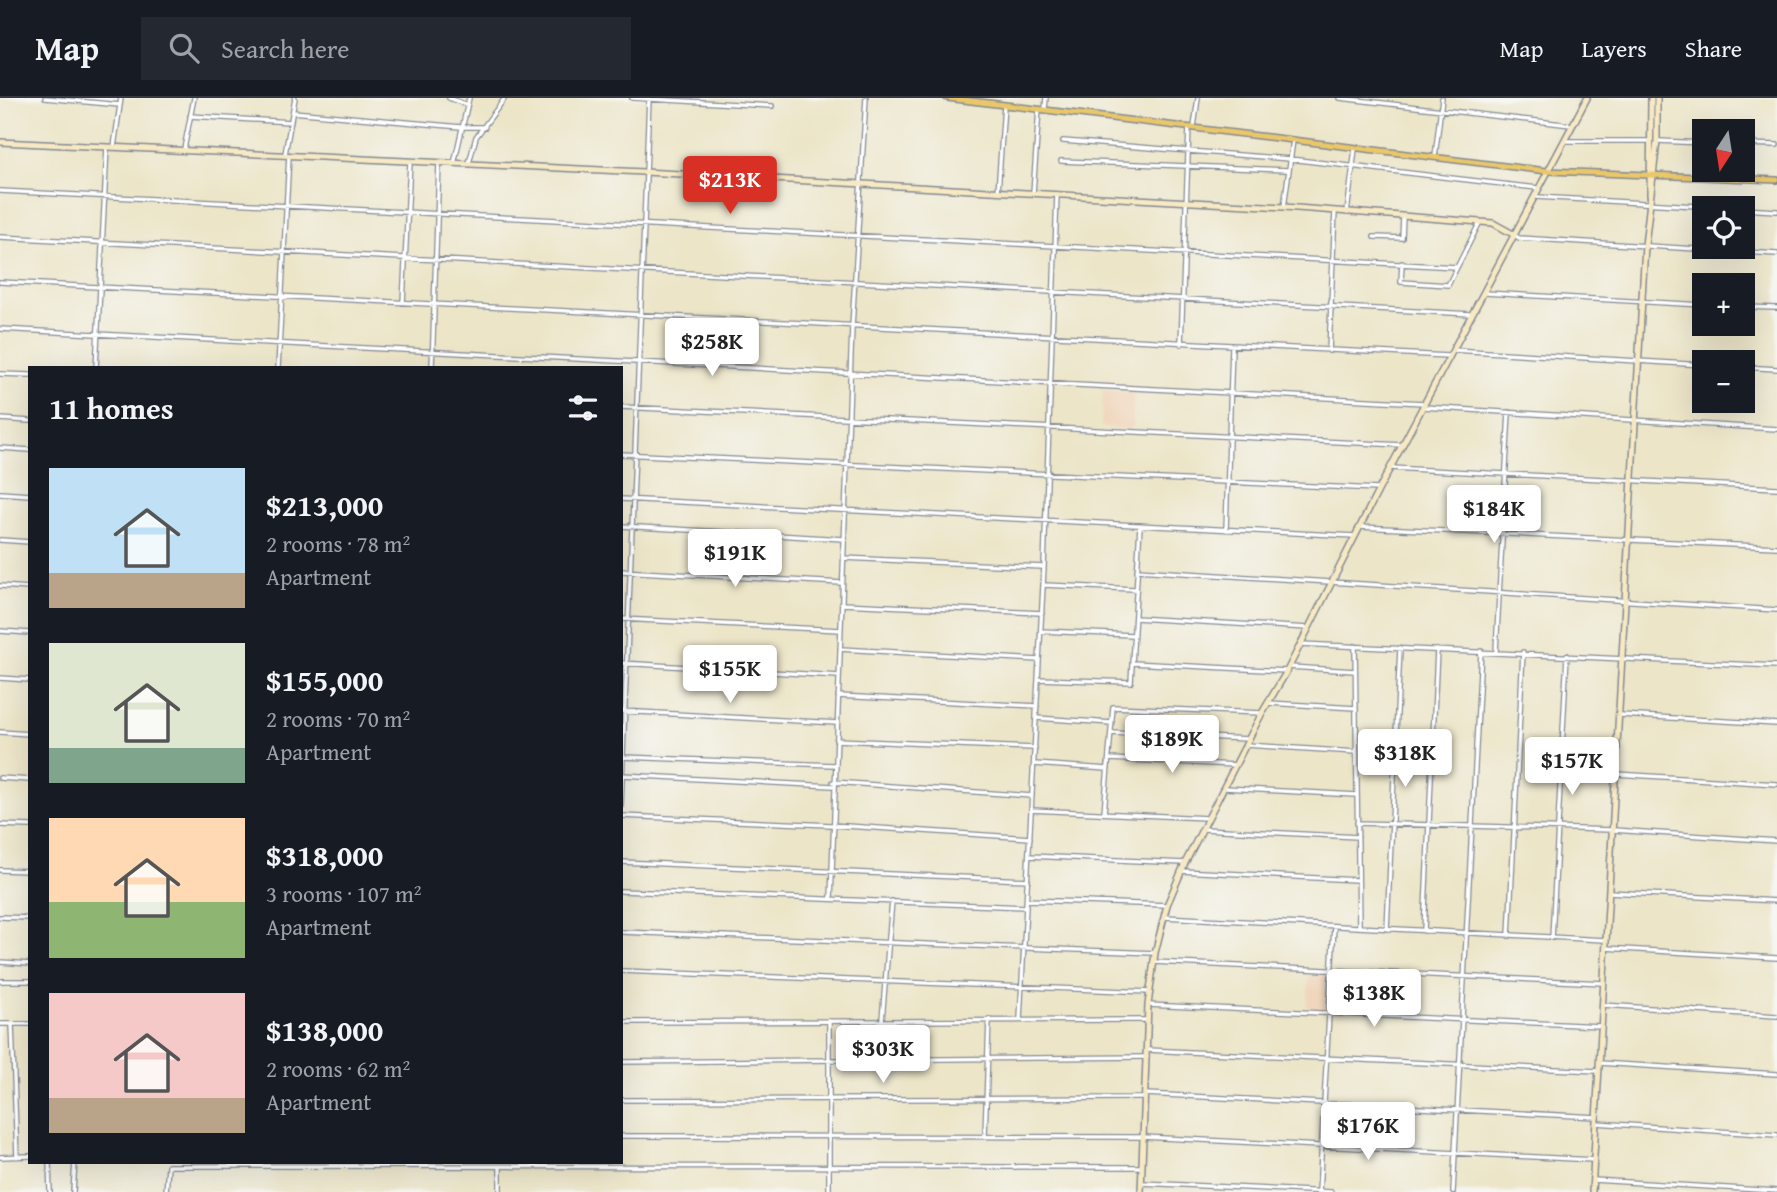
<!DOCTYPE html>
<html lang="en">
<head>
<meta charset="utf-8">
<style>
	:root { --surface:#171b24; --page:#242831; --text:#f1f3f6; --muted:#9ea1a6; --line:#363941; --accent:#d93025 }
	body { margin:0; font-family:"Gentium Book Plus",serif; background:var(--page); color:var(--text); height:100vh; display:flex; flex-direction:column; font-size:26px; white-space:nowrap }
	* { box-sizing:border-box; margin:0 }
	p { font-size:23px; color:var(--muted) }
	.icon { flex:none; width:38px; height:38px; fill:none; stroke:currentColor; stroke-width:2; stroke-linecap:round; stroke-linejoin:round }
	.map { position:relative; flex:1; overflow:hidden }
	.drawer { position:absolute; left:28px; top:268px; width:595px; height:798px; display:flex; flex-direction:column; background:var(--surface); border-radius:0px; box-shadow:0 7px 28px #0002 }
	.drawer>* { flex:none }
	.needle { width:46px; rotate:192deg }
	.fabs { position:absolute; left:1692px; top:21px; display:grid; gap:14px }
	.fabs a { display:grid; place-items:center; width:63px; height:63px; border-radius:0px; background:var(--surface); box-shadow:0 7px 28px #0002; font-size:35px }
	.price { position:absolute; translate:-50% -60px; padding:0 16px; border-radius:7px; background:#fff; color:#222; font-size:23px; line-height:46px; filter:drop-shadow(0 2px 4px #0008) }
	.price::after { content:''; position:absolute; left:50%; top:42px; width:21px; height:16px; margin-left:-10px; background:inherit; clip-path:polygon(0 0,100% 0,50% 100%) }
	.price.active { background:var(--accent); color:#fff }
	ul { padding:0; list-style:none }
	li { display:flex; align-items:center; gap:21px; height:175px; padding:0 21px }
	li span { display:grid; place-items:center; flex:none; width:196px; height:140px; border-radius:0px; color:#555 }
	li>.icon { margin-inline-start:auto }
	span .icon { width:84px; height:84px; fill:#fffc; stroke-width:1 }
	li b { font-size:30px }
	h2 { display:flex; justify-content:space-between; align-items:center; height:84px; padding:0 21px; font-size:30px }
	header { display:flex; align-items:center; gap:42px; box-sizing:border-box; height:98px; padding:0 35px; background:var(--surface); border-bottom:2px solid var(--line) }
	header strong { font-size:33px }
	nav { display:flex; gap:38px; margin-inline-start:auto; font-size:24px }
	.search { width:490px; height:63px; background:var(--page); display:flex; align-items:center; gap:18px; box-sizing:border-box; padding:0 24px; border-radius:0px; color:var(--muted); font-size:26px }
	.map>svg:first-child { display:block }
</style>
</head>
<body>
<header>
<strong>Map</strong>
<div class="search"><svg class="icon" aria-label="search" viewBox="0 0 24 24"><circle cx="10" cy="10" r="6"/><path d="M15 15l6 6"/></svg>Search here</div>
<nav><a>Map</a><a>Layers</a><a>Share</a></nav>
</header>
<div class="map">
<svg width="1777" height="1094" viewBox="0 0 1777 1094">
	<rect width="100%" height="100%" fill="#f6f6f2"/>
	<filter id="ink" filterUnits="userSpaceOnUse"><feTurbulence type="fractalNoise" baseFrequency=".0143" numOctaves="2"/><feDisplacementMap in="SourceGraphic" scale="14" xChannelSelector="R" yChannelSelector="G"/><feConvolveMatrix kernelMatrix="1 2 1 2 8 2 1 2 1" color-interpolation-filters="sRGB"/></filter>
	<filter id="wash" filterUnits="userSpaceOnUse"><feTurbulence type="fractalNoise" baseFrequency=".00686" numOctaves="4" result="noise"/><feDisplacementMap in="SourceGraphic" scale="28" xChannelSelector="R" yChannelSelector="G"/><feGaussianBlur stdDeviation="1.57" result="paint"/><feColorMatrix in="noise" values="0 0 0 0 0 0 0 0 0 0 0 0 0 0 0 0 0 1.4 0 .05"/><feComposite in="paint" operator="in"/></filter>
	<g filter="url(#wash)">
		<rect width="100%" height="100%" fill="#ece5c8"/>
		<path fill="#f0d6bc" d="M 1103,293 L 1134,294 L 1132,331 L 1101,329 Z
			M 1309,877 L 1326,878 L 1324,914 L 1307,914 Z"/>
	</g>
	<g filter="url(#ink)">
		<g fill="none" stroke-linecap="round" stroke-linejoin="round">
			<defs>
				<path id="street" d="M 45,0 L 120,7
					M 449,0 L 467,7
					M 632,0 L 772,8
					M 1340,0 L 1571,27
					M 1045,11 L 1046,0
					M 293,14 L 461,29 L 485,29
					M 190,18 L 291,24
					M 1194,29 L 1198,0
					M 1063,43 L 1290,61 L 1537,90
					M 1564,43 L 1650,43
					M 1658,43 L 1704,45
					M 1743,46 L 1777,47
					M 114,49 L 121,0
					M 184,51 L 194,0
					M 285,56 L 295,0
					M 1435,59 L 1442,0
					M 1061,63 L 1287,72
					M 469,65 L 476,39 L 505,0
					M 454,66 L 469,0
					M 0,93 L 1457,169
					M 998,94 L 1004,7
					M 1033,95 L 1039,11
					M 1536,99 L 1733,110
					M 1284,109 L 1293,42
					M 1743,111 L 1777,113
					M 1347,115 L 1355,51
					M 1514,137 L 1519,140 L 1777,156
					M 0,139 L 1471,216
					M 1374,139 L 1402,140 L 1403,119
					M 1402,165 L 1401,184 L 1448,187 L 1480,124
					M 0,184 L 1448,258
					M 1485,195 L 1704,207
					M 403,205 L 410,64
					M 1743,209 L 1777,210
					M 0,231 L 1424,305
					M 1181,246 L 1189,29
					M 1453,252 L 1704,267
					M 1329,253 L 1335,113
					M 1743,269 L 1777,271
					M 96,270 L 107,49
					M 278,270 L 289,57
					M 432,270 L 439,65
					M 0,276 L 30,277
					M 621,309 L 1402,347
					M 1423,309 L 1777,331
					M 0,321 L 30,323
					M 0,350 L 30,352
					M 621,356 L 1378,391
					M 1391,370 L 1777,390
					M 0,395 L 30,397
					M 621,401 L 1355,438
					M 621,428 L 844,441
					M 1360,429 L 1777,449
					M 1226,432 L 1232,249
					M 0,442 L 30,444
					M 843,460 L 1044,469
					M 1137,472 L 1777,512
					M 621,473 L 842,485
					M 1043,487 L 1135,491
					M 0,488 L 30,490
					M 842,506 L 1042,515
					M 1135,520 L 1308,530
					M 621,521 L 841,532
					M 0,533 L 30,535
					M 1041,533 L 1133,537
					M 1300,546 L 1777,568
					M 1355,548 L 1359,829
					M 840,551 L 1039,562
					M 1496,553 L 1509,314
					M 621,565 L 839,578
					M 1132,565 L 1287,573
					M 1289,569 L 1355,573
					M 0,580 L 30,582
					M 1038,581 L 1131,584 L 1140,427
					M 838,598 L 1037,608
					M 1268,605 L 1356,610
					M 621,613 L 837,625
					M 1620,617 L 1777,626
					M 1036,620 L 1112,625
					M 0,634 L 30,636
					M 1111,635 L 1249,641
					M 836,642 L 1035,650
					M 1246,647 L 1356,654
					M 623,659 L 834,667
					M 1109,661 L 1236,667
					M 1034,666 L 1108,671
					M 1616,676 L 1777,686
					M 622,677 L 833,688
					M 0,680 L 30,682
					M 833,684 L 1032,698
					M 1225,690 L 1357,697
					M 621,708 L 649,0
					M 1031,712 L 1207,720
					M 1104,715 L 1113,609 L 1262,615
					M 621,718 L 831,727 L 1030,740
					M 1357,725 L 1613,732 L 1777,743
					M 0,727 L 30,728
					M 1204,731 L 1358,739
					M 1029,758 L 1184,765
					M 621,764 L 1028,782
					M 0,772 L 30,773
					M 1181,773 L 1357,782
					M 621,793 L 1026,809
					M 1609,794 L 1777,803
					M 831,801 L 852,229 L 866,0
					M 1027,802 L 1167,807
					M 0,819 L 30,820
					M 1164,819 L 1605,842
					M 1387,831 L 1400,550
					M 1424,833 L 1437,552
					M 621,834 L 1155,855
					M 1509,838 L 1523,554
					M 1552,840 L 1567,557
					M 1605,850 L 1777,860
					M 0,864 L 30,866
					M 1153,864 L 1604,885
					M 621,873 L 1150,894
					M 0,883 L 30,883
					M 1148,907 L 1600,928
					M 1602,907 L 1777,918
					M 1020,921 L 1044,469 L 1057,96
					M 882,922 L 892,803
					M 829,923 L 829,1094
					M 621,924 L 1147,922
					M 0,926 L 30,926
					M 12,926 L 17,1059
					M 1147,952 L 1598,973
					M 621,964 L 1147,959
					M 1599,965 L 1777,976
					M 1145,996 L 1597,1019
					M 621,1002 L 1145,1000
					M 1596,1025 L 1777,1037
					M 985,1037 L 989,921
					M 621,1038 L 1143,1039 L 1594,1062
					M 0,1059 L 30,1058
					M 49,1064 L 50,1094
					M 1593,1082 L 1777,1093
					M 1141,1085 L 1331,1094
					M 73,1094 L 75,1064
					M 166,1094 L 168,1068 L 1142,1069
					M 500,1094 L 500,1068
					M 1319,1094 L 1334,828
					M 1453,1094 L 1481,553"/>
				<path id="secondary" d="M 0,44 L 644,74 L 1284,109 L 1493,125 L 1513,136
					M 1650,97 L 1651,0
					M 1141,1094 L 1148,907 L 1155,855 L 1167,807 L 1185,765 L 1262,615 L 1287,573 L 1379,391 L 1587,0
					M 1592,1094 L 1645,147 L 1657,43 L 1657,0"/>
				<path id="primary" d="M 947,0 L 1547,73 L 1777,82"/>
			</defs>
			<use href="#street" stroke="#848a93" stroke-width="6"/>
			<use href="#secondary" stroke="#848a93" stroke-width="8"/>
			<use href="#primary" stroke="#848a93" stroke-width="8"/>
			<use href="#street" stroke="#fff" stroke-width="3.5"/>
			<use href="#secondary" stroke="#f7e9c3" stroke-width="5"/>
			<use href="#primary" stroke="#eac769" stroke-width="5"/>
		</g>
	</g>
</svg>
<div class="fabs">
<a><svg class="needle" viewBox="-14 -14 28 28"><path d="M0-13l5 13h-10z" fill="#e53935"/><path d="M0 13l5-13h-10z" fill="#9ea1a6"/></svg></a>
<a><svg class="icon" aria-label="locate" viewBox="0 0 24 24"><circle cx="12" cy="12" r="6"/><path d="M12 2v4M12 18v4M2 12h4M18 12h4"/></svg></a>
<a>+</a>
<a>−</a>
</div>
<b class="price active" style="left:730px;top:118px">$213K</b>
<b class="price" style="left:712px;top:280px">$258K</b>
<b class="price" style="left:1494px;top:447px">$184K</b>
<b class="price" style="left:735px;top:491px">$191K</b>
<b class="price" style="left:730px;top:607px">$155K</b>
<b class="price" style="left:1172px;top:677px">$189K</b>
<b class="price" style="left:1405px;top:691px">$318K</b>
<b class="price" style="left:1572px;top:699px">$157K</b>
<b class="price" style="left:1374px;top:931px">$138K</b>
<b class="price" style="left:883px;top:987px">$303K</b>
<b class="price" style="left:1368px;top:1064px">$176K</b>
<section class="drawer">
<h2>11 homes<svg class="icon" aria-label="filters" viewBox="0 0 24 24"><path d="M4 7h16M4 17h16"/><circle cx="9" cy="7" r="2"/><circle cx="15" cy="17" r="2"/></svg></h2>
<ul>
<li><span style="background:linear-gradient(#bfe0f5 75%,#b9a48a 0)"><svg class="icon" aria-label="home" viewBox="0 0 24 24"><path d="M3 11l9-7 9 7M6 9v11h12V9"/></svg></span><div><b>$213,000</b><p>2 rooms · 78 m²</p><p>Apartment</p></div></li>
<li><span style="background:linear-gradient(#dfe7d0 75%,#7fa58c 0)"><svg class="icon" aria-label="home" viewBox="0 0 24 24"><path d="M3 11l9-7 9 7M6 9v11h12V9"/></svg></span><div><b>$155,000</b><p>2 rooms · 70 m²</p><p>Apartment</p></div></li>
<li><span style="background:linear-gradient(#ffd9b3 60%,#8fb573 0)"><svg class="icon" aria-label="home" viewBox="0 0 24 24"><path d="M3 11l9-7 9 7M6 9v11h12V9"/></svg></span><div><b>$318,000</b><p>3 rooms · 107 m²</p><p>Apartment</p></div></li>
<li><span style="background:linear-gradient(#f6c9c9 75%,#b9a48a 0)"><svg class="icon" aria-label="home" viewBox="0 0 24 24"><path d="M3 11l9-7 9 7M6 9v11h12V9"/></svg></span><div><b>$138,000</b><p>2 rooms · 62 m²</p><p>Apartment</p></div></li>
</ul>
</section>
</div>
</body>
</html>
